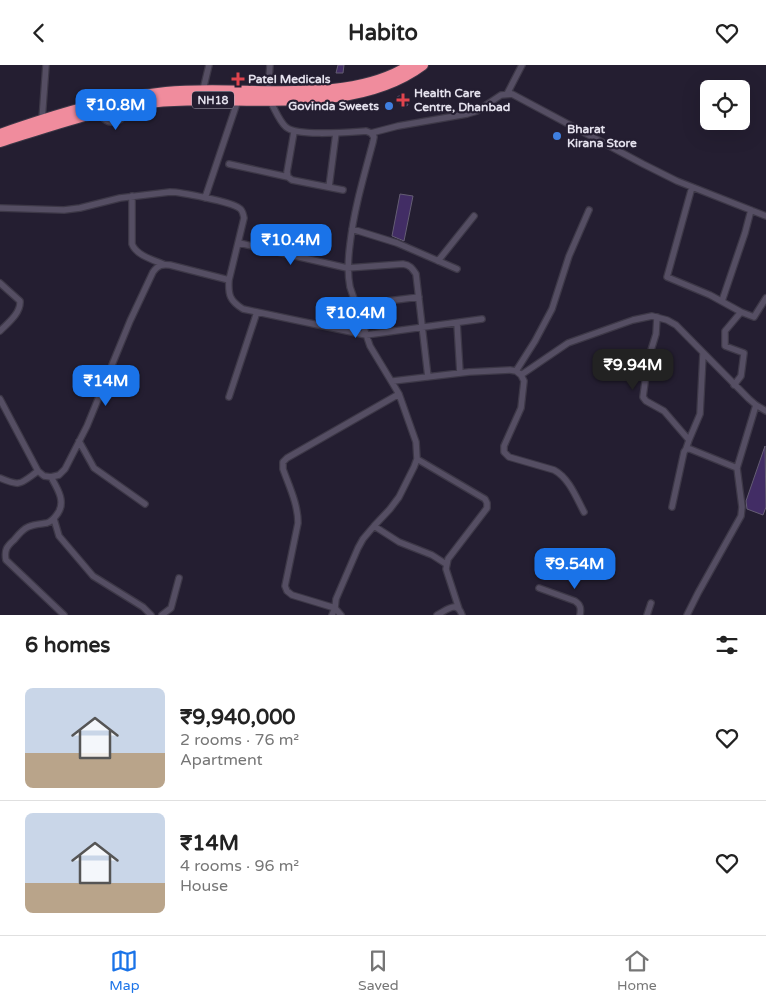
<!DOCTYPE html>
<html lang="en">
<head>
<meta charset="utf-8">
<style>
	:root { --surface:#fff; --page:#f2f2f2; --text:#222; --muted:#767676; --line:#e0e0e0; --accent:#1a73e8 }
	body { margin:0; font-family:"Varela Round",sans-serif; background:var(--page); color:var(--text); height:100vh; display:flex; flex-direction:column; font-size:19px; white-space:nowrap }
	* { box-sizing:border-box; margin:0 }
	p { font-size:16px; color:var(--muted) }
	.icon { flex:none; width:28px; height:28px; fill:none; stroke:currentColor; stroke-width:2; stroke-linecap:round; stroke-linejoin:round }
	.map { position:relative; height:550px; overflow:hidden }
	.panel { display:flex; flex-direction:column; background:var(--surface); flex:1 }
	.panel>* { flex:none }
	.tools { position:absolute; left:700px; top:15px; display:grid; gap:10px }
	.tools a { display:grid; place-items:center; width:50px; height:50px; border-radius:8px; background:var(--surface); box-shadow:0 5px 20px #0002; font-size:25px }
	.price { position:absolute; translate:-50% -42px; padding:0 11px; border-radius:10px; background:var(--accent); color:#fff; font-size:16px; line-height:32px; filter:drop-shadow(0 1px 2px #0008) }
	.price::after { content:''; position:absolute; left:50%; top:30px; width:15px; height:11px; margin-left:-8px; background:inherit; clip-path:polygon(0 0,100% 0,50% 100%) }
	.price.current { background:#222; color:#fff }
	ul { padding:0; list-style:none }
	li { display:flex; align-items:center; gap:15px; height:125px; padding:0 25px }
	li+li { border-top:1px solid var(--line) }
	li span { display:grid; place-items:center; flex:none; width:140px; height:100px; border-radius:8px; color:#555 }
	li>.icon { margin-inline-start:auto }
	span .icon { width:60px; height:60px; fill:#fffc; stroke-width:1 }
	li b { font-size:21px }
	h2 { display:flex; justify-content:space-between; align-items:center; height:60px; padding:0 25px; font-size:21px }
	header { display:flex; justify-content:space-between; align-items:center; height:65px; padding:0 25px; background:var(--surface); font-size:22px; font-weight:700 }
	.tabs { display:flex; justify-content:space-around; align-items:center; height:70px; border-top:1px solid var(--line); background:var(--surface); font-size:14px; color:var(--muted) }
	.tabs a { display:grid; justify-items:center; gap:2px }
	.tabs .current { color:var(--accent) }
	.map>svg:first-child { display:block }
</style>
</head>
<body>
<header><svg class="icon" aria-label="back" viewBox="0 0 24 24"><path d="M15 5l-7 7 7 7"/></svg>Habito<svg class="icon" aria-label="heart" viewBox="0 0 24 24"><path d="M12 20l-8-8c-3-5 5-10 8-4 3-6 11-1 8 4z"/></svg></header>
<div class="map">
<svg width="766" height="550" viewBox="0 0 766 550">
	<rect width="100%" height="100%" fill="#241e31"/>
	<path fill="#422d65" stroke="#645d73" d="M 338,0 L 344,0 L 343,8 L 336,8 Z
		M 403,29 L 408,40 L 402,43 L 397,32 Z
		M 400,129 L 413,131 L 404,176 L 392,171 Z
		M 765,381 L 766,442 L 763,450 L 747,444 L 746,436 Z"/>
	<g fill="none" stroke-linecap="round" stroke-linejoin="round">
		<defs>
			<path id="street" d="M 203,25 L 209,0
				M 268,27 L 270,0
				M 507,29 L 522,0
				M 270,36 C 275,44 279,56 286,62 C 297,72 350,67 366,66 L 371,68 L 374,72 L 373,77 C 364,111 354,144 350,179 C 348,194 347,207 350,222 L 370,281 L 399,329 L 416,377 L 417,394 L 414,402 L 399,432 L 390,444 L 374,461 L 363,474 L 358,483 L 336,534 L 335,543 L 341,550
				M 99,48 C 106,58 110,59 121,54 L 121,43
				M 42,55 L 46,0
				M 294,67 L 287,107 L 288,112 L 292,115 L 343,125
				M 371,68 L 398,61 L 467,49 L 477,46 L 501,30 L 512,29 L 643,99 L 677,116 L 766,151
				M 229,99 L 288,112
				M 329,122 L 336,68
				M 692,122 L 667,212 L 710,230 L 741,247
				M 132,131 L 132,179 C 136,190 153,195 163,199
				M 205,133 L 238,35
				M 0,143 L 64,145 L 80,143 L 120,133 L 170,127 C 180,127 232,137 239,143 C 243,145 243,149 244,153 L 229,215 C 228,230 230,236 243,244 L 366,270 L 482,254
				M 352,164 L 397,178 L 457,204
				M 239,178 L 347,203 L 403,199 C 410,200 412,203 416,209 L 428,312
				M 438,196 L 474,151
				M 0,218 L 20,236 C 21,248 8,258 0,266
				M 722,236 L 745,168 L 751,145
				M 356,240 L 419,232
				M 657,252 L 656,269 L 648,295 L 643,332 L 646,336 L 664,346 L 689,375
				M 457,258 L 460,308
				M 516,306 L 535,276 L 552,244 L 569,191 L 589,145
				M 521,310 L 568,278 L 633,255 L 652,251 L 667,255 L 676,260 L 749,334 L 756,340 L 766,346
				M 393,316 L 469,307 L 510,305 L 516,306 L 521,310 L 524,316 L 521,343 L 504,381 L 504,387 L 509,392 L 554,405 C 569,413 576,432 584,447
				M 734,320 L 741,311 L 744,288 L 725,281 L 725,266 L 741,247 L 754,252 L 766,233
				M 229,332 L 257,247
				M 0,334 L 38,406 L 44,411 L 51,412 L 59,410 L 65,404 L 87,361 L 130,256 L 153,207 C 158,200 162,199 170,200 L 229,215
				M 79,376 L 94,403 L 145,439
				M 686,384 L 689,375 L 700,349 L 703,289
				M 417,394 L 485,434 L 487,438 L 487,443 L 448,494 L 446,504 L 459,544
				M 51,412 C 57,423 66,436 58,448 C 55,452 53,456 47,458 C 41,459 34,459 28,462 C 23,464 18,470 14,475 C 7,481 4,485 6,495 L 64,550
				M 0,413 C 21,422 20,419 38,406
				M 672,442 L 684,387 L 686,384 L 690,384 L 737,403
				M 54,454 L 59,471 L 93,511 L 143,542 L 151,550
				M 374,461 L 399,477 L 432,490 L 446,499
				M 539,523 L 575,536 C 581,540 581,544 580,550
				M 162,550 L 171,543 L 179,513
				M 332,550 L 335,543 L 292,530 L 287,526 L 285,521 L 298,458 C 298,439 289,421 283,404 L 283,397 L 287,393 L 399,329
				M 437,550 C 447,545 457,535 462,550
				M 647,550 L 651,538
				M 687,550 L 698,528 L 741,451 L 742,442 L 737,403 L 756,340"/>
			<path id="highway" d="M 0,69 C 54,50 109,33 166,27 C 241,19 345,42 410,0
				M 0,77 C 51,61 104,42 158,37 C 241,29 352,53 423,0"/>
		</defs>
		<use href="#street" stroke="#3d3847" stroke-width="8"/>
		<use href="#highway" stroke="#3d3847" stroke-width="12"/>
		<use href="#street" stroke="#554e63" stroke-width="5.5"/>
		<use href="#highway" stroke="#f08c9d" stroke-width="10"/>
	</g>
	<g fill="#e0444e" stroke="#241e31" stroke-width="2">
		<path d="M235.5 6.5h5v5h5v5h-5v5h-5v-5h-5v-5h5z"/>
		<path d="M400.5 27.5h5v5h5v5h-5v5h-5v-5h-5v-5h5z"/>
	</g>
	<g fill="#3f7fe0" stroke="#241e31" stroke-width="2">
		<circle cx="389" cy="41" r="5"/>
		<circle cx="557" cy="71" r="5"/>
	</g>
	<g text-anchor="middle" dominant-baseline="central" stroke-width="4.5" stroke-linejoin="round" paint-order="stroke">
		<rect fill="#241e31" stroke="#aba7b5" stroke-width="1" x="192" y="26.5" width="42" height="17" rx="4"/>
		<g font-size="11" font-weight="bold" fill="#e5e2ee">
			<text x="213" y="35">NH18</text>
		</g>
		<g font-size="12" font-weight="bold" fill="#e5e2ee" stroke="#241e31" text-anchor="start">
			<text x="248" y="14">Patel Medicals</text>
			<text x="414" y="28">Health Care<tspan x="414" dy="14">Centre, Dhanbad</tspan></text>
			<text x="379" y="41" text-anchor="end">Govinda Sweets</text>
			<text x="567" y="64">Bharat<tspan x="567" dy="14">Kirana Store</tspan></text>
		</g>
	</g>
</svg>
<div class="tools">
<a><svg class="icon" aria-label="locate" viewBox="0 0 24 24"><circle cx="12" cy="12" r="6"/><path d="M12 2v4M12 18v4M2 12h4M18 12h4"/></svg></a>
</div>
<b class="price" style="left:116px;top:66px">₹10.8M</b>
<b class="price" style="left:291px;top:201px">₹10.4M</b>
<b class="price" style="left:356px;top:274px">₹10.4M</b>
<b class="price current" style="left:633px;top:326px">₹9.94M</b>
<b class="price" style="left:106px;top:342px">₹14M</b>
<b class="price" style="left:575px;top:525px">₹9.54M</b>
</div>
<section class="panel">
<h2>6 homes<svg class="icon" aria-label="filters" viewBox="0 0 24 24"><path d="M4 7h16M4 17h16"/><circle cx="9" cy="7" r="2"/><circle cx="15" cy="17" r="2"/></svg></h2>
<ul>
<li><span style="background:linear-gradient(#c9d6e8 65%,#b9a48a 0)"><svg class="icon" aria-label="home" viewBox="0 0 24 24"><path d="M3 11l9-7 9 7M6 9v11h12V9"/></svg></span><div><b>₹9,940,000</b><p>2 rooms · 76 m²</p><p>Apartment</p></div><svg class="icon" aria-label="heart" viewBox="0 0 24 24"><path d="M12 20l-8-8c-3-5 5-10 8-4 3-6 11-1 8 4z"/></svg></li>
<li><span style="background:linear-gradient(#c9d6e8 70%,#b9a48a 0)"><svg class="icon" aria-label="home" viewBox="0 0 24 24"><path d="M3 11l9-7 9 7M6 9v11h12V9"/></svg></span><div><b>₹14M</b><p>4 rooms · 96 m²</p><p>House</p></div><svg class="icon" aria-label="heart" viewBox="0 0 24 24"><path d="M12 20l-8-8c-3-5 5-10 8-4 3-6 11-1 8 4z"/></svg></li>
</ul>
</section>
<nav class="tabs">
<a class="current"><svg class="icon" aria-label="map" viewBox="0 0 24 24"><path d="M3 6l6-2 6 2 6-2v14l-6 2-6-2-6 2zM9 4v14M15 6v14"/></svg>Map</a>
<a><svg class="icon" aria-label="saved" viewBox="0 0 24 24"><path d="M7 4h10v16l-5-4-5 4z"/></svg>Saved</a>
<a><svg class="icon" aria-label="home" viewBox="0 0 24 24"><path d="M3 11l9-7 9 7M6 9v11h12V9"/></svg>Home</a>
</nav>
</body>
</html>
